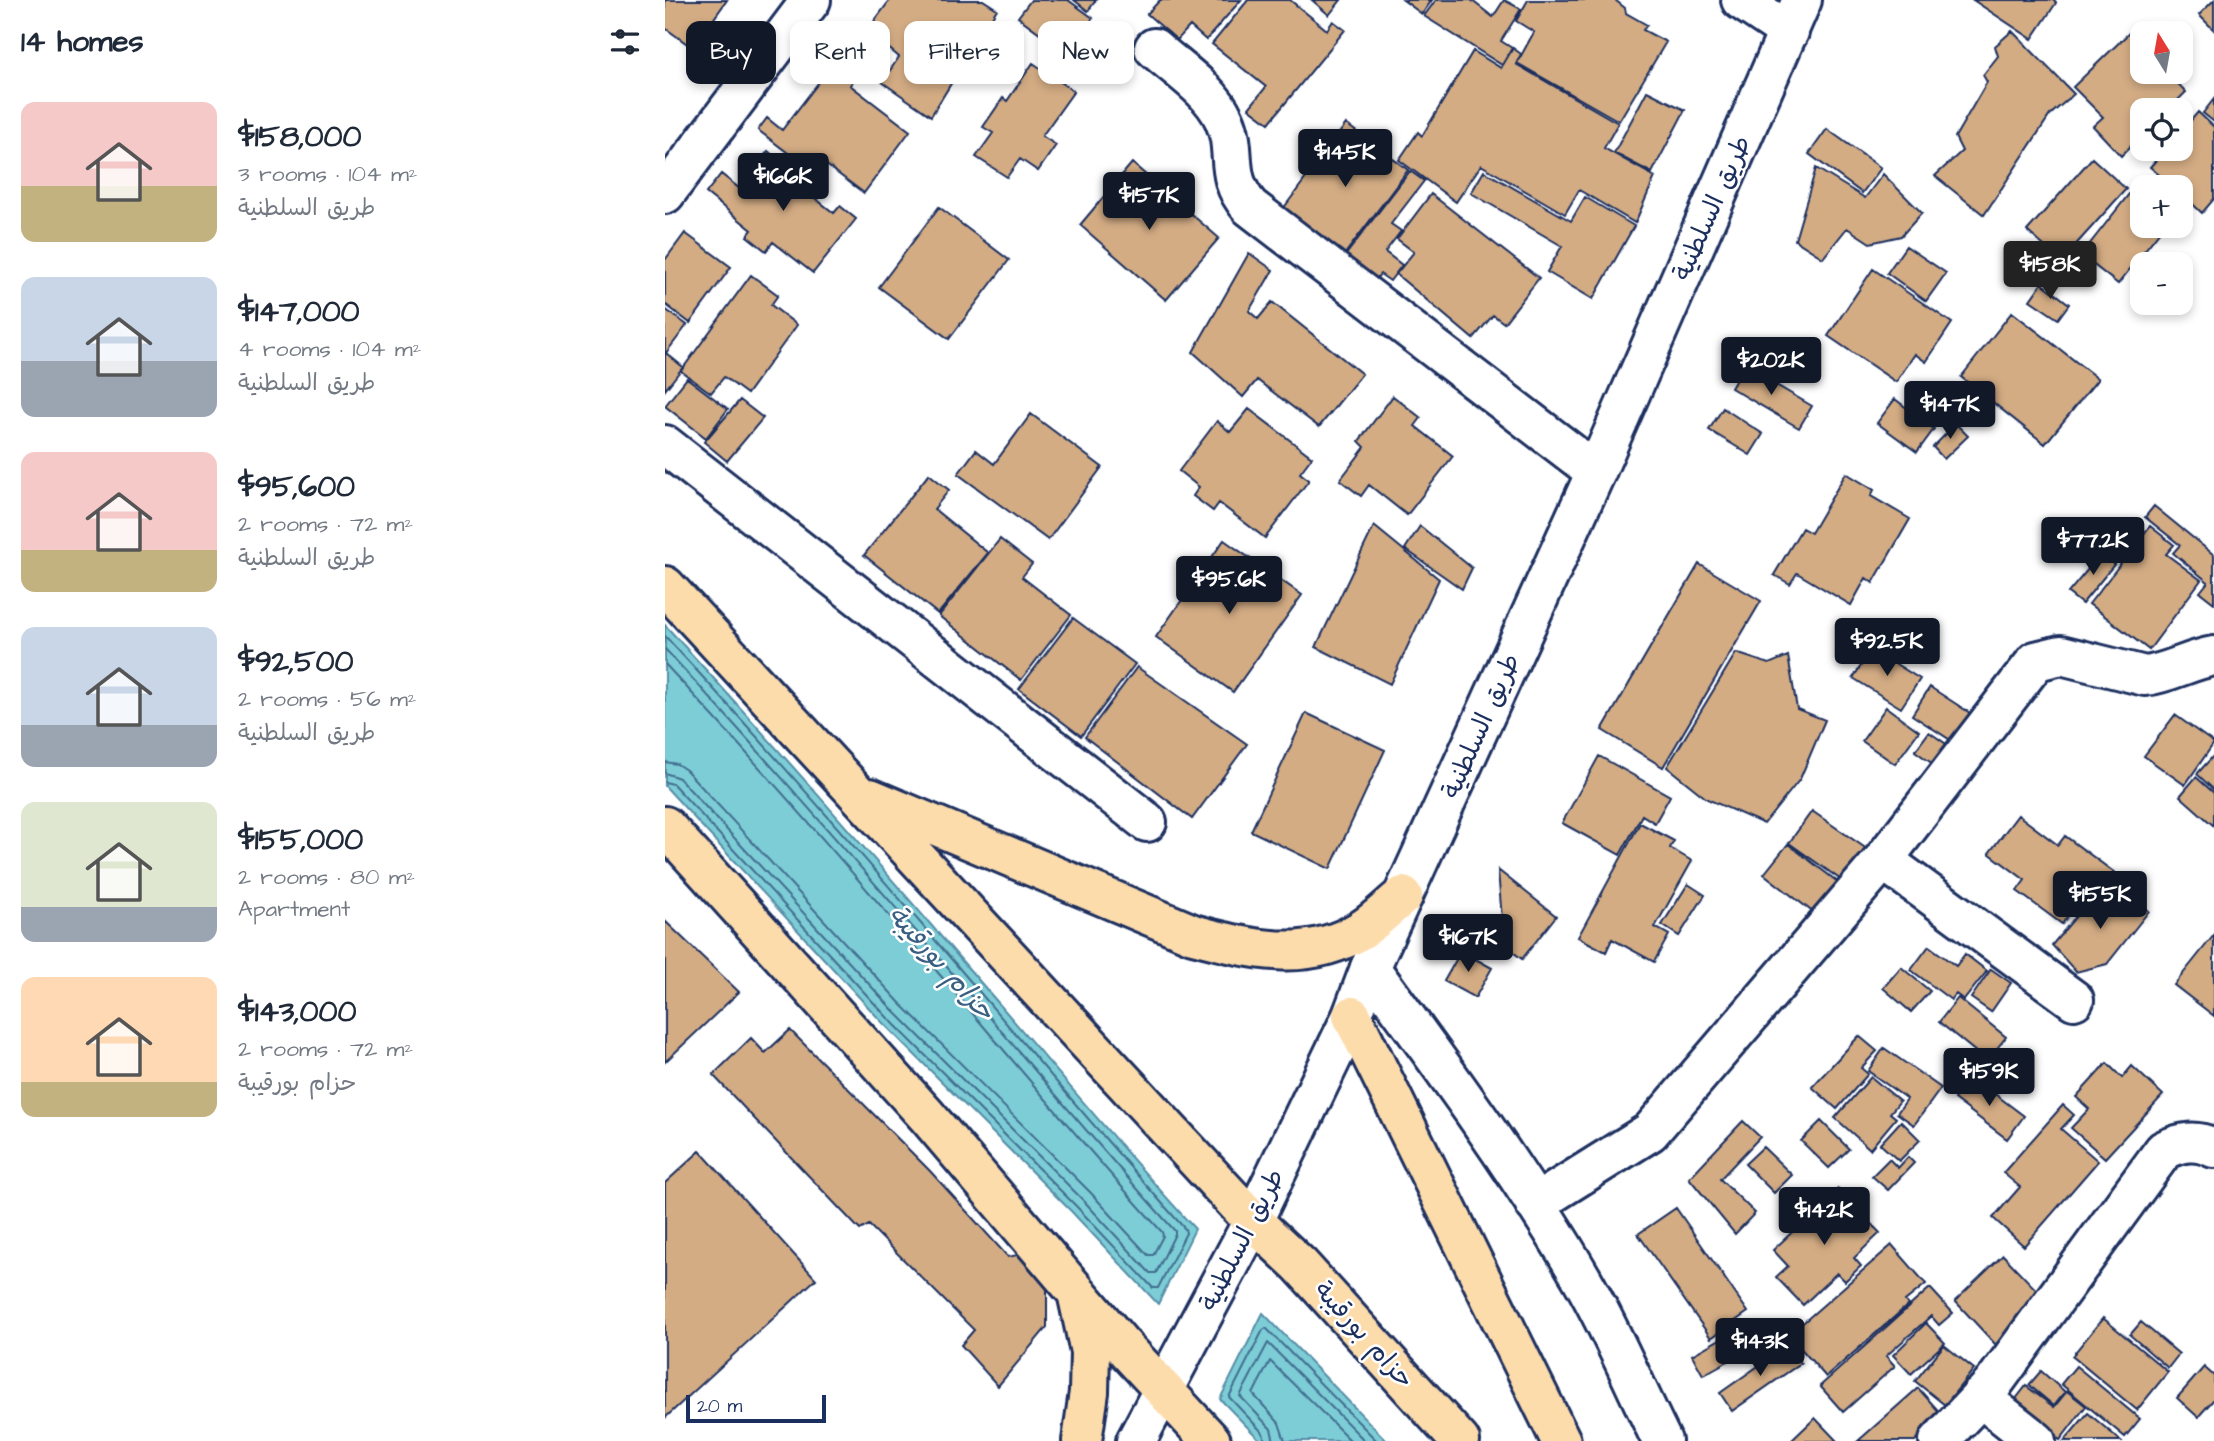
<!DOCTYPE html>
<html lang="en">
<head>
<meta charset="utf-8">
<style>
	:root { --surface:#fff; --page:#f2f2f3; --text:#1f2937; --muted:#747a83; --accent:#111827 }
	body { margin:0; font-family:"Architects Daughter","Playpen Sans Arabic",sans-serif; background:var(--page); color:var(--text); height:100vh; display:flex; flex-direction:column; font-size:26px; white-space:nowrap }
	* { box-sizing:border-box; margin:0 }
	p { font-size:23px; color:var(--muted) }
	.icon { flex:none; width:38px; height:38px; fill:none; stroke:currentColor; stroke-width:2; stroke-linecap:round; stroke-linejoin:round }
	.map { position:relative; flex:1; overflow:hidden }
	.side { display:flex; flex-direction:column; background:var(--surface); width:665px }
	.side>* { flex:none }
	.guide { position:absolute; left:21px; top:21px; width:665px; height:63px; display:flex; gap:14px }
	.needle { width:46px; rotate:349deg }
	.controls { position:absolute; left:1465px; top:21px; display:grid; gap:14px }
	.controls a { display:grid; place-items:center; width:63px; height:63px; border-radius:14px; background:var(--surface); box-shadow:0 4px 10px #0003; font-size:35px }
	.scale { position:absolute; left:21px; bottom:18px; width:140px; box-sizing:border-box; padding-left:7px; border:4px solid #1b2f5e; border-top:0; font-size:19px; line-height:24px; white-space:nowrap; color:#1b2f5e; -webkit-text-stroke:5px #fff; paint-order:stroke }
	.price { position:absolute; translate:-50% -60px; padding:0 16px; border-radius:7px; background:var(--accent); color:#fff; font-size:23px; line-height:46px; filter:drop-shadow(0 2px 4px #0008) }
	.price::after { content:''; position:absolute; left:50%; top:42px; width:21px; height:16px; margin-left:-10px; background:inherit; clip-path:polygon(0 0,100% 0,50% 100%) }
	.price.current { background:#222; color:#fff }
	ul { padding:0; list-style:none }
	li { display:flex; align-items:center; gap:21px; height:175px; padding:0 21px }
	li span { display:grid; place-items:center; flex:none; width:196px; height:140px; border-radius:14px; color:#555 }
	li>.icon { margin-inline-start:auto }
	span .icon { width:84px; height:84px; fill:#fffc; stroke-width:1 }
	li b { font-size:30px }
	h2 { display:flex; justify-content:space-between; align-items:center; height:84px; padding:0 21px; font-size:30px }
	.chip { padding:0 24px; border-radius:14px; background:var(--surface); box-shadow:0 4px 10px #0003; font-size:24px; line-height:63px }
	.chip.current { background:var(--accent); color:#fff }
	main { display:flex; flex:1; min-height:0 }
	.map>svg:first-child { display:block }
</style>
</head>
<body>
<main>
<section class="side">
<h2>14 homes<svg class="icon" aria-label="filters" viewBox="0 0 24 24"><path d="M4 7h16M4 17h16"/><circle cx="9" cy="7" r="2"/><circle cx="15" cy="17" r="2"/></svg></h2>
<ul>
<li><span style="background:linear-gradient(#f6c9c9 60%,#c2b280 0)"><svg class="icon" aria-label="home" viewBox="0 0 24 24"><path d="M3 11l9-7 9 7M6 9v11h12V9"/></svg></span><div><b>$158,000</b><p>3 rooms · 104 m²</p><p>طريق السلطنية</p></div></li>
<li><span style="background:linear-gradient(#c9d6e8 60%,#9aa5b1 0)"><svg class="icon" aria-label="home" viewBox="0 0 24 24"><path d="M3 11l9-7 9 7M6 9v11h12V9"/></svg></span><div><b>$147,000</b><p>4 rooms · 104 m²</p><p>طريق السلطنية</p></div></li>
<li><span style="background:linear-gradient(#f6c9c9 70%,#c2b280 0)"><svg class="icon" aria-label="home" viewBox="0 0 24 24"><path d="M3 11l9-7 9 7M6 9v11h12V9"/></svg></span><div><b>$95,600</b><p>2 rooms · 72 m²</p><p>طريق السلطنية</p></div></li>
<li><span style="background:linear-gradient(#c9d6e8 70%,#9aa5b1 0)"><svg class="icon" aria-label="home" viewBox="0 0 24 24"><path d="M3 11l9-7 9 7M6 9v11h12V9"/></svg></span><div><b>$92,500</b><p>2 rooms · 56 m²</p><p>طريق السلطنية</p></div></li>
<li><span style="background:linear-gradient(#dfe7d0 75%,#9aa5b1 0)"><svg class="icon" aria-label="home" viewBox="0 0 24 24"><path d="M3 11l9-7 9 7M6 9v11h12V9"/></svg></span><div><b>$155,000</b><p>2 rooms · 80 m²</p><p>Apartment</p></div></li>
<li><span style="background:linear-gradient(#ffd9b3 75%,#c2b280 0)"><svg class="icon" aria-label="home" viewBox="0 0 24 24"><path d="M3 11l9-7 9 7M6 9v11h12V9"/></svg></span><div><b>$143,000</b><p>2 rooms · 72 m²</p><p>حزام بورقيبة</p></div></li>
</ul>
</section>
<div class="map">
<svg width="1549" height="1441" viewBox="0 0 1549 1441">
	<rect width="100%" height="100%" fill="#fff"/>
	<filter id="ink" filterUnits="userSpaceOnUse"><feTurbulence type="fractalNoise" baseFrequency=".0143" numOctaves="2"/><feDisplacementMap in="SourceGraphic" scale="14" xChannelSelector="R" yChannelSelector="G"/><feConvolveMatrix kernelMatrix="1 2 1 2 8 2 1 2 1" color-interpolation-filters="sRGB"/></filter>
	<g filter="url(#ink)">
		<path fill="#7dcdd7" stroke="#568ea7" stroke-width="2" d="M 0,625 C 99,733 196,843 291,954 C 371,1046 448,1139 530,1229 L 493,1304 L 406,1211 L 216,1021 L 0,786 Z
			M 598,1313 L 722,1441 L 596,1441 L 555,1399 Z"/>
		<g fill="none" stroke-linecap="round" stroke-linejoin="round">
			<path stroke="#426e8e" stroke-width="2" d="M 0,636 C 98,742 194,851 288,961 C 365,1051 441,1141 520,1229 L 521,1233 L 493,1288 L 488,1288 L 411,1206 L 221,1016 L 8,784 L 0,782
				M 0,649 C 96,752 189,859 281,966 C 357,1055 431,1144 510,1231 L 510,1234 L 491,1273 L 485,1273 L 418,1200 L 228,1010 L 14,778 L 0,773
				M 0,664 C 94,765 185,869 275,975 C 348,1061 421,1148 497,1232 L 498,1236 L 488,1255 L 483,1255 L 425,1192 L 235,1003 L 21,770 L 12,764 L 0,762
				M 600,1441 L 598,1433 L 564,1397 L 598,1330 L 601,1328 L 712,1441
				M 609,1441 L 606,1429 L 575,1396 L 603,1343 L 700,1441
				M 620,1441 L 614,1423 L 588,1394 L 605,1361 L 686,1441"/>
		</g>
		<path fill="#d3ac84" stroke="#1b2f5e" stroke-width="2" d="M 0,0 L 62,0 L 28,48 L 0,28 Z
			M 225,0 L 318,0 L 332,9 L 266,116 L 217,82 L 234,57 L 222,47 L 217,54 L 205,45 L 211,37 L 208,23 Z
			M 366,0 L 403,0 L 428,18 L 402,53 L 353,17 Z
			M 409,0 L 431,0 L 423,11 Z
			M 495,0 L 576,0 L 541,40 L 525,26 L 512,40 L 482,14 Z
			M 583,0 L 625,0 L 662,30 L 668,21 L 680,30 L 604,123 L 584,108 L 601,87 L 547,44 Z
			M 647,0 L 676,0 L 664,15 Z
			M 738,0 L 767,0 L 757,14 Z
			M 771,0 L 806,0 L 828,17 L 839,0 L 856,9 L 836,41 L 847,48 L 837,65 L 759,16 Z
			M 863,0 L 950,0 L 960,8 L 961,13 L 982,25 L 978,30 L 1001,42 L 954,121 L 852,63 L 869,32 L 851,21 Z
			M 1308,0 L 1388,0 L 1391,3 L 1367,39 Z
			M 1549,0 L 1549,30 L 1534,15 Z
			M 1347,31 L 1409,94 L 1385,115 L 1319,215 L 1270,176 L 1297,151 L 1290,137 L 1322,82 L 1318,75 L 1333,56 L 1330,46 Z
			M 1464,33 L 1477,46 L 1477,72 L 1502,72 L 1521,92 L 1503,110 L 1477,110 L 1477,135 L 1456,156 L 1428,126 L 1438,117 L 1408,87 Z
			M 848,48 L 856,54 L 851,64 L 953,123 L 939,148 L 990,177 L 970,223 L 914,190 L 900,214 L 816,165 L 791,202 L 734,160 L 753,132 L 757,136 L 808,51 L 836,68 Z
			M 368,63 L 409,91 L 377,136 L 391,145 L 373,171 L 355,159 L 342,177 L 311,157 L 328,133 L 318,127 L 338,98 L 342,101 Z
			M 167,65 L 188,81 L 185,85 L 245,131 L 199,193 L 160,164 L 152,175 L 93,130 L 102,118 L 117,130 Z
			M 982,91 L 1020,110 L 987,173 L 949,153 Z
			M 1549,99 L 1549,122 L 1538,113 Z
			M 1533,112 L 1549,127 L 1549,199 L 1537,213 L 1516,193 L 1516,187 L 1508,187 L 1485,167 L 1501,149 L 1516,149 L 1516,132 Z
			M 681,124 L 743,170 L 679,255 L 618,209 Z
			M 1162,129 L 1216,168 L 1197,193 L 1144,154 Z
			M 103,151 L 122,167 L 118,173 L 169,213 L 175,206 L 191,219 L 148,273 L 108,242 L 101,251 L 82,236 L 87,230 L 41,193 L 56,174 L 74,188 Z
			M 1427,158 L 1461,189 L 1396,261 L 1362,231 Z
			M 467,163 L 554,238 L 501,300 L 415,225 Z
			M 1151,168 L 1200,198 L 1218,174 L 1257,213 L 1236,236 L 1205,243 L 1182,228 L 1158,258 L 1130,240 Z
			M 745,171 L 759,181 L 726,224 L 736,231 L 720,252 L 737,265 L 725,281 L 715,274 L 711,279 L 680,256 Z
			M 819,171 L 906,221 L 920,197 L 969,226 L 928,299 L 882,272 L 897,246 L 806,193 Z
			M 1468,189 L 1477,196 L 1477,226 L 1499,226 L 1453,284 L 1416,255 Z
			M 766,194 L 874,278 L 839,323 L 828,315 L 808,339 L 731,274 L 749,252 L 732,239 Z
			M 274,207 L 344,260 L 284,339 L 214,287 Z
			M 20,233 L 66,267 L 25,323 L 0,304 L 0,260 Z
			M 1241,246 L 1281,273 L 1261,301 L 1222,273 Z
			M 584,253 L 608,270 L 584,311 L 593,319 L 607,302 L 697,374 L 654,427 L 592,380 L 578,397 L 528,352 Z
			M 1208,269 L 1287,323 L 1261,362 L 1250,354 L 1231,382 L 1163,336 Z
			M 86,275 L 113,295 L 106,305 L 132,325 L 82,394 L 59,377 L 46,393 L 16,371 Z
			M 1377,283 L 1404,304 L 1393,319 L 1365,300 Z
			M 0,309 L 22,325 L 1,353 L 18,367 L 0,390 Z
			M 1347,312 L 1433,379 L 1380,444 L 1296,377 Z
			M 1079,366 L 1147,406 L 1134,428 L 1066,388 Z
			M 22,378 L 63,409 L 41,438 L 0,406 Z
			M 728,396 L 756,418 L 750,426 L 788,456 L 742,515 L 704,485 L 696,496 L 675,480 L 700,447 L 694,441 Z
			M 1230,399 L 1269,429 L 1252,452 L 1212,423 Z
			M 75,400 L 98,418 L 62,461 L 39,442 Z
			M 1058,408 L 1098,434 L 1085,455 L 1044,430 Z
			M 584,409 L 647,457 L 635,473 L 644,480 L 600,538 L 554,503 L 548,511 L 528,496 L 534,487 L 514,471 L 552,421 L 565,432 Z
			M 366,414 L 437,467 L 383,540 L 293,474 L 311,450 L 329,464 Z
			M 1291,424 L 1303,436 L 1279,459 L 1268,447 Z
			M 1181,473 L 1209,490 L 1206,496 L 1245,519 L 1208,583 L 1201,578 L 1186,605 L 1132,573 L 1125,584 L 1109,575 L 1137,528 L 1146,533 Z
			M 264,474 L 284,490 L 269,509 L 323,553 L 273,614 L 199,555 Z
			M 1489,506 L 1549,555 L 1549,603 L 1535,592 L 1543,582 L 1508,553 L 1515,545 L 1480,517 Z
			M 709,526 L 774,579 L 725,684 L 651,647 Z
			M 755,526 L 807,568 L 797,589 L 740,549 Z
			M 1485,526 L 1509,545 L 1501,554 L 1536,580 L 1484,650 L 1424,604 Z
			M 335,539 L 367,564 L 357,577 L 406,615 L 356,680 L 274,616 Z
			M 559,540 L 637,595 L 568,692 L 491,637 Z
			M 1439,550 L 1452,561 L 1417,604 L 1403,593 Z
			M 1034,564 L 1096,601 L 998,767 L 937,730 Z
			M 408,618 L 470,664 L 416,736 L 354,689 Z
			M 1207,649 L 1255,679 L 1236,708 L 1188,678 Z
			M 1071,653 L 1104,664 L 1123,656 L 1132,709 L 1160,720 L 1135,779 L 1099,824 L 1042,799 L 1002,767 Z
			M 472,667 L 582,744 L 527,819 L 420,737 Z
			M 1265,687 L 1305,713 L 1287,741 L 1247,715 Z
			M 1221,707 L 1254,731 L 1230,764 L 1197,741 Z
			M 641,713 L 720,750 L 665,869 L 586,831 Z
			M 1510,715 L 1549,743 L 1520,785 L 1479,756 Z
			M 1264,732 L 1287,748 L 1272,767 L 1250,751 Z
			M 1549,755 L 1549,790 L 1532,774 Z
			M 934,756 L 1005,796 L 990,823 L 977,815 L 955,855 L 897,823 Z
			M 1531,777 L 1549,793 L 1549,826 L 1515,796 Z
			M 1147,811 L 1209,854 L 1186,887 L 1124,843 Z
			M 1353,815 L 1393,845 L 1400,836 L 1454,876 L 1437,898 L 1424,888 L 1397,924 L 1352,891 L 1360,880 L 1324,853 Z
			M 975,823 L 1009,841 L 1005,848 L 1027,861 L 990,927 L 1004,935 L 989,962 L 947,939 L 941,952 L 913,937 Z
			M 1123,844 L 1182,889 L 1158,920 L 1099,874 Z
			M 833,870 L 891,916 L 857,959 L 839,945 Z
			M 1023,884 L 1040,895 L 1014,936 L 997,925 Z
			M 1455,886 L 1484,911 L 1442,964 L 1411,972 L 1387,945 L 1426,898 L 1436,908 Z
			M 0,921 L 74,992 L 0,1062 Z
			M 1549,935 L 1549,1016 L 1509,985 Z
			M 1264,946 L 1291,966 L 1300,954 L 1322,971 L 1299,1000 L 1291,994 L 1286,1000 L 1246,970 Z
			M 796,951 L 827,968 L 810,998 L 779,981 Z
			M 1236,967 L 1265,991 L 1246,1012 L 1218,988 Z
			M 1326,969 L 1346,983 L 1326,1012 L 1306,998 Z
			M 1293,998 L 1341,1037 L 1322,1061 L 1274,1022 Z
			M 125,1030 L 265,1171 L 343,1257 L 357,1254 L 382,1288 L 382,1327 L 333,1386 L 296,1345 L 309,1330 L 204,1225 L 195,1230 L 48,1075 L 86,1038 L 100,1053 Z
			M 1194,1036 L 1212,1051 L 1196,1068 L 1203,1074 L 1172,1109 L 1147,1087 Z
			M 1219,1048 L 1276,1088 L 1249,1125 L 1232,1113 L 1242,1099 L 1203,1071 Z
			M 1442,1063 L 1457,1078 L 1467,1066 L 1498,1095 L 1440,1158 L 1406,1128 L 1424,1109 L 1411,1097 Z
			M 1306,1076 L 1359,1116 L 1342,1139 L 1289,1099 Z
			M 1206,1077 L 1235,1101 L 1225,1113 L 1231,1118 L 1205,1149 L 1170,1118 Z
			M 1398,1105 L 1409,1115 L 1396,1129 L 1433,1161 L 1359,1246 L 1328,1218 L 1355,1187 L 1338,1173 Z
			M 1078,1121 L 1095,1137 L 1055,1179 L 1090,1213 L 1070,1234 L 1024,1178 Z
			M 1156,1121 L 1184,1149 L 1164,1168 L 1136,1141 Z
			M 1236,1121 L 1255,1140 L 1234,1161 L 1215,1144 Z
			M 1098,1147 L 1127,1175 L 1109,1193 L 1080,1164 Z
			M 35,1151 L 151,1279 L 0,1418 L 0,1183 Z
			M 1243,1157 L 1249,1163 L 1223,1190 L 1207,1176 L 1224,1159 L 1233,1168 Z
			M 1173,1189 L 1215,1233 L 1189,1258 L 1196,1266 L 1180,1281 L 1172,1273 L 1138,1305 L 1111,1277 L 1123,1266 L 1108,1250 Z
			M 1011,1208 L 1083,1312 L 1046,1338 L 973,1234 Z
			M 1227,1245 L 1261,1284 L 1240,1301 L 1243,1305 L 1161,1377 L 1124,1335 Z
			M 1338,1255 L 1380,1299 L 1331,1345 L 1290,1301 Z
			M 1265,1288 L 1288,1313 L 1274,1325 L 1266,1316 L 1221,1356 L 1230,1366 L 1178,1412 L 1155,1386 Z
			M 1438,1318 L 1503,1372 L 1472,1410 L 1407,1356 Z
			M 1476,1322 L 1514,1354 L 1503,1368 L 1465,1335 Z
			M 1261,1323 L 1280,1343 L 1246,1374 L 1228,1355 Z
			M 1078,1326 L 1090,1346 L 1038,1375 L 1027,1355 Z
			M 1123,1345 L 1136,1363 L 1067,1411 L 1055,1393 Z
			M 1279,1345 L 1309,1369 L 1280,1405 L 1250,1381 Z
			M 1411,1366 L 1475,1419 L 1460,1437 L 1396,1384 Z
			M 1539,1367 L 1549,1376 L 1549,1399 L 1533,1417 L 1512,1398 Z
			M 1376,1371 L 1400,1392 L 1389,1406 L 1364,1385 Z
			M 1361,1386 L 1389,1407 L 1402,1391 L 1421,1406 L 1395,1440 L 1347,1404 Z
			M 1253,1388 L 1278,1416 L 1250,1441 L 1193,1441 Z
			M 1423,1413 L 1456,1441 L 1399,1441 Z
			M 1150,1418 L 1172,1441 L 1126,1441 Z"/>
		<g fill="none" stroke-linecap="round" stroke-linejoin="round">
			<defs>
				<path id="minor" d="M 1076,0 L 1124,32
					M 489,48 C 512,69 546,90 559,119 C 574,152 557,175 585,207 L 931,472
					M 0,194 L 146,0
					M 0,445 L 482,822
					M 1218,860 L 1409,1000
					M 705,968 C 779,1069 854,1171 917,1279 C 947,1331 970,1387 997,1441
					M 870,1204 L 985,1132 L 1218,860 L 1371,661 L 1396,655 L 1480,676 C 1504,673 1525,660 1549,656
					M 1315,1397 L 1371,1441
					M 1274,1441 L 1328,1384 L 1499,1150 C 1517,1142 1530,1139 1549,1148"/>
				<path id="secondary" d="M 471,1441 L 588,1221 L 687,1016 L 705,968 L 931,472 L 1137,0"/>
				<path id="trunk" d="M 0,586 L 588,1221 L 635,1265 L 795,1441
					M 205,798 L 528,934 C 585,949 642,964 696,930 C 711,921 724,907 738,896
					M 0,826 L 262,1116 L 456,1344 L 546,1441
					M 687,1016 L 896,1441
					M 413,1297 L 425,1352 L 424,1392 L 417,1441"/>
			</defs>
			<use href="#minor" stroke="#1b2f5e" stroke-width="44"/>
			<use href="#secondary" stroke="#1b2f5e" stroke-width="44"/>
			<use href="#trunk" stroke="#1b2f5e" stroke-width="44"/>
			<use href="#minor" stroke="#fff" stroke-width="38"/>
			<use href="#secondary" stroke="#fff" stroke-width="38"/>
			<use href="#trunk" stroke="#fddcac" stroke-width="38"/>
		</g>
	</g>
	<g text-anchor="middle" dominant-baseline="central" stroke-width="5" stroke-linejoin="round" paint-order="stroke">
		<g font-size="26" fill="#1b2f5e" stroke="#fff">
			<text transform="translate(1047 208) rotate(-66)">طريق السلطنية</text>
			<text transform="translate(816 726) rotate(-66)">طريق السلطنية</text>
			<text transform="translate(577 1240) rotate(-63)">طريق السلطنية</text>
			<text transform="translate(699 1335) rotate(48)">حزام بورقيبة</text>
		</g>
		<g font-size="28" font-style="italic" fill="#385e82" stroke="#fff">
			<text transform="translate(276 963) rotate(48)">حزام بورقيبة</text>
		</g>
	</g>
</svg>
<div class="controls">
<a><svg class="needle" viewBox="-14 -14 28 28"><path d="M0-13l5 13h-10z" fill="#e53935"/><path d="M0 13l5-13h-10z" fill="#747a83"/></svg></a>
<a><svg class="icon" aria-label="locate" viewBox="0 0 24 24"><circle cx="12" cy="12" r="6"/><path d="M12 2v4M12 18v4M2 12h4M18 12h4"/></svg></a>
<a>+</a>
<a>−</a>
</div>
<div class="scale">20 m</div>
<b class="price" style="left:680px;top:189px">$145K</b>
<b class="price" style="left:118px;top:213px">$166K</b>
<b class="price" style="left:484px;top:232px">$157K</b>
<b class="price current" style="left:1385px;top:301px">$158K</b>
<b class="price" style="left:1106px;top:397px">$202K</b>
<b class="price" style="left:1285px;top:441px">$147K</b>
<b class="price" style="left:1428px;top:577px">$77.2K</b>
<b class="price" style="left:564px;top:616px">$95.6K</b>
<b class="price" style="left:1222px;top:678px">$92.5K</b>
<b class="price" style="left:1435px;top:931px">$155K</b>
<b class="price" style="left:803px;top:974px">$167K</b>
<b class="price" style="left:1324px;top:1108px">$159K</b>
<b class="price" style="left:1159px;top:1247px">$142K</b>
<b class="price" style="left:1095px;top:1378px">$143K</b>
<div class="guide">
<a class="chip current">Buy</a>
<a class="chip">Rent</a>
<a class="chip">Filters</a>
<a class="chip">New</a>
</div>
</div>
</main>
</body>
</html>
